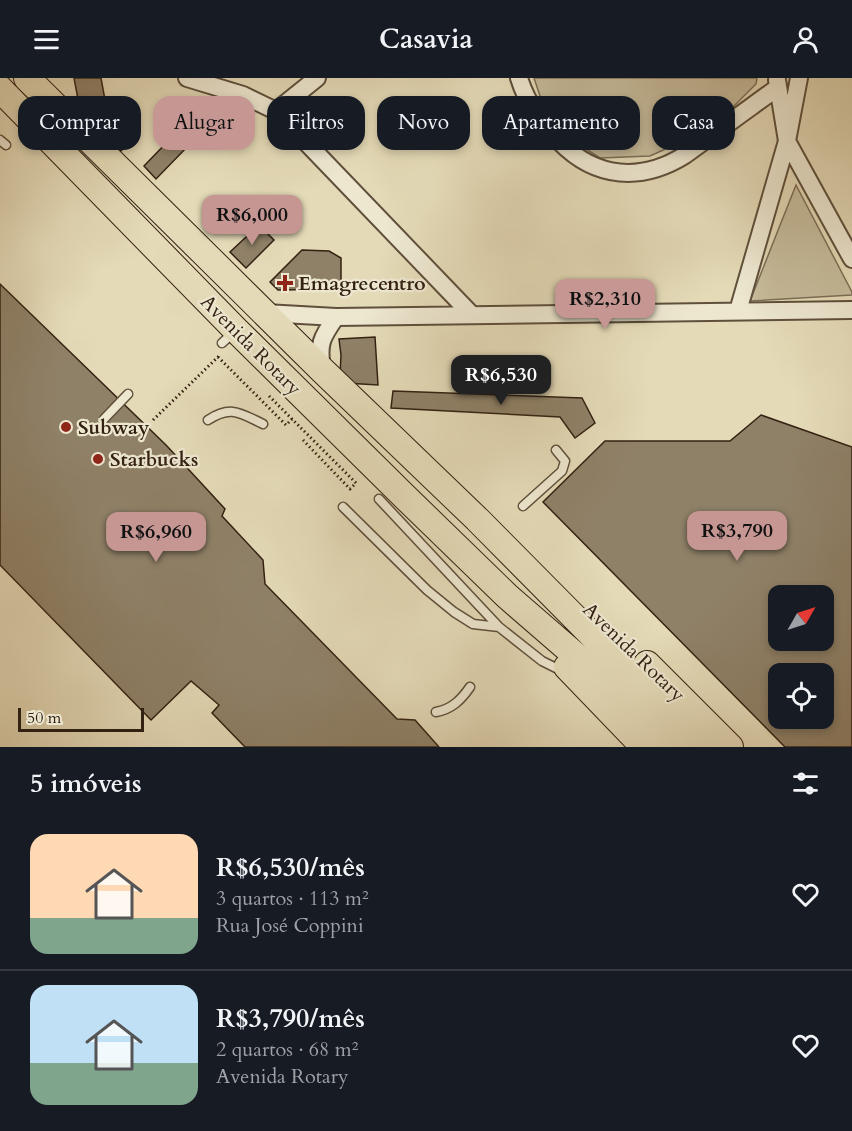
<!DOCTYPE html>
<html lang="pt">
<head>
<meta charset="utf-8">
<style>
	:root { --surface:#171b24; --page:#242831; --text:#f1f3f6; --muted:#9ea1a6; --line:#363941; --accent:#c59692 }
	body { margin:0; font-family:Cardo,serif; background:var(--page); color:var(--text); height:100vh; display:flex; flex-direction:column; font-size:22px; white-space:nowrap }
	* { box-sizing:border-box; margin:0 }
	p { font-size:20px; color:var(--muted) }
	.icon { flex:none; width:33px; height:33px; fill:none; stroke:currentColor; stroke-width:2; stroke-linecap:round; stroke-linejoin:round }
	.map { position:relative; height:669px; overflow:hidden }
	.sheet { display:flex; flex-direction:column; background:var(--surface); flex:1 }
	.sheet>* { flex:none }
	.top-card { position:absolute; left:18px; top:18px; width:816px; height:54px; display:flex; gap:12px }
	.needle { width:39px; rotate:51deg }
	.tools { position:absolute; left:768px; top:507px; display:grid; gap:12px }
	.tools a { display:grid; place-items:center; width:66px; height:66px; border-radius:12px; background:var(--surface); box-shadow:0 3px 9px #0003; font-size:30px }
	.scale { position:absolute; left:18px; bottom:15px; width:126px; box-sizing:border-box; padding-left:6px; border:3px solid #332112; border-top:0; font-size:16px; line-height:21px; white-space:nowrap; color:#332112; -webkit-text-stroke:4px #ede7d0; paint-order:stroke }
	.price { position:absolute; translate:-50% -51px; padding:0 14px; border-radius:12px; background:var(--accent); color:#111; font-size:20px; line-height:39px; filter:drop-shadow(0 2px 3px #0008) }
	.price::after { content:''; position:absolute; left:50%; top:36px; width:18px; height:14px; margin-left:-9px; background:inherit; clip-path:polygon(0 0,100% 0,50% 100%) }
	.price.active { background:#222; color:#fff }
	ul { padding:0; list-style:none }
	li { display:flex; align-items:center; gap:18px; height:150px; padding:0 30px }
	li+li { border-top:2px solid var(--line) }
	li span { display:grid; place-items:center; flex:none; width:168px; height:120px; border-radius:18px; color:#555 }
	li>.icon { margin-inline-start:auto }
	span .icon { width:72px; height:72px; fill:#fffc; stroke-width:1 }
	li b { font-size:26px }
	h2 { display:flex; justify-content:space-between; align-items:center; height:72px; padding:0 30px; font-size:26px }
	.chip { padding:0 21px; border-radius:18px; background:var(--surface); box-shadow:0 3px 9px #0003; font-size:21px; line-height:54px }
	.chip.active { background:var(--accent); color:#111 }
	header { display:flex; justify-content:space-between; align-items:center; height:78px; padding:0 30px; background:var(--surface); font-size:27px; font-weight:600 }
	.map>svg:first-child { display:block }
</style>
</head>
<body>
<header><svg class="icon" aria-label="menu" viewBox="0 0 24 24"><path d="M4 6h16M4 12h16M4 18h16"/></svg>Casavia<svg class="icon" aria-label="person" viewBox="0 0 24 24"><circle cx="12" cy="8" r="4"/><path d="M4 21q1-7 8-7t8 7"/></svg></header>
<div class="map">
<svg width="852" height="669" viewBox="0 0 852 669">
	<rect width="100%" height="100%" fill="#e4dab7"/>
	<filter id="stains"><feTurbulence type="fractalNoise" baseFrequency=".00333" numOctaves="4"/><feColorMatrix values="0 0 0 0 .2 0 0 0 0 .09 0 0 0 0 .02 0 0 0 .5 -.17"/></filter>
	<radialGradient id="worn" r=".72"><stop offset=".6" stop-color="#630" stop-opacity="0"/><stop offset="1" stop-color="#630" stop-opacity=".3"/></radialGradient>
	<path fill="#c6bb9b" stroke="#7c6e56" stroke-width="1.5" d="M 534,0 L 757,0 L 756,6 L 729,33 L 699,56 L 650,78 L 600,80 L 564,57 L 543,27 Z
		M 796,107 L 852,214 L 852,217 L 750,223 Z"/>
	<path fill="#8f8168" stroke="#332112" stroke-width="1.5" fill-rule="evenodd" d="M 74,0 L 101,0 L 105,22 L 138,56 L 121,73 L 80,32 Z
		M 173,58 L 189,67 L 156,101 L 144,88 Z
		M 259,147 L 274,162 L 246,190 L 230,174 Z
		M 302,172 L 329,173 L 341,180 L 341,211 L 278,212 L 270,204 Z
		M 0,206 L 166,367 L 225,431 L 222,438 L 263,482 L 265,506 L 397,641 L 415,642 L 439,669 L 245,669 L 212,635 L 219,627 L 191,603 L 151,642 L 0,487 Z
		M 375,259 L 378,307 L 345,305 L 340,298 L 341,277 L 339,261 Z
		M 393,313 L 582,320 L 595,345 L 575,360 L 560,339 L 391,330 Z
		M 761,337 L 852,369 L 852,669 L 785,669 L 543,424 L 605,363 L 730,363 ZM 778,518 L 824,518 L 824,562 L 778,562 ZM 778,596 L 824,596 L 824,640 L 778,640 Z"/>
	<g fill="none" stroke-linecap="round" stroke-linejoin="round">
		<defs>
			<path id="lane" d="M 0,62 L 6,67
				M 222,265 L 233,255
				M 104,341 L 128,316
				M 208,342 C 231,327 240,335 263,346
				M 379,421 L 499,549
				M 523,428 L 562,393 L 565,383 L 556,372
				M 343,429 L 427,512 L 454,534 L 473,546 L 499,549 L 542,583 L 564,594
				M 436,634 C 452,631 461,622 470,609"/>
			<path id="street" d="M 187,0 L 243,17 L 276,33 L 471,236
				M 519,0 C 527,26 542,45 560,64 C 596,101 642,104 685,77 C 696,69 707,61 718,53 C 738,38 758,24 777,10
				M 777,2 L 787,63 L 852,181
				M 276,33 L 317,0
				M 738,233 L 787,63 L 799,0
				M 265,235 L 336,239 L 852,232
				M 322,292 C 318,266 321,260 336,239"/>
			<path id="primary" d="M 27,0 L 322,292 L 477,441 L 703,669
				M 0,11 L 236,252 L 402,416 L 507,518 L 627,622 L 674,669
				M 647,586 L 730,669
				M 567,589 L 644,669"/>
		</defs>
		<use href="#lane" stroke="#5f4f3b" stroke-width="11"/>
		<use href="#street" stroke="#5f4f3b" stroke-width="20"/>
		<use href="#primary" stroke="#332112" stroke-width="28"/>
		<path stroke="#332112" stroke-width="3" stroke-dasharray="1.5 3" stroke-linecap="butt" d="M 218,279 L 286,347 L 292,341
			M 269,318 L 356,405 L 350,411 L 303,362
			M 153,342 L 220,277"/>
		<use href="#lane" stroke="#ede7d0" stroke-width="8"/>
		<use href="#street" stroke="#ede7d0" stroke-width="16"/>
		<use href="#primary" stroke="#e4dab7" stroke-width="26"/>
	</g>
	<g fill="#8f2418" stroke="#ede7d0" stroke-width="2">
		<path d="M282 196h6v6h6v6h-6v6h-6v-6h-6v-6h6z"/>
		<circle cx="66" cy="349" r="6"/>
		<circle cx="98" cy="381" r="6"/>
	</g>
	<g text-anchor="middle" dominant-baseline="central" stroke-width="4.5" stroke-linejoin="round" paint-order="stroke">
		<g font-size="20" font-weight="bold" fill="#332112" stroke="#ede7d0" text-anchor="start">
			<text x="298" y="205">Emagrecentro</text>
			<text x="78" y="349">Subway</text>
			<text x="110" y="381">Starbucks</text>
		</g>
		<g font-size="20" fill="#332112" stroke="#ede7d0">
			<text transform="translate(251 267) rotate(45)">Avenida Rotary</text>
			<text transform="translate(634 574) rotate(44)">Avenida Rotary</text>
		</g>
	</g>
	<rect width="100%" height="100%" filter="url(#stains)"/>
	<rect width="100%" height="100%" fill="url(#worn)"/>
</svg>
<div class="tools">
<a><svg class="needle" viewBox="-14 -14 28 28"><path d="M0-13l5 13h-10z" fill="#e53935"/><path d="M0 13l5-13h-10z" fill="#9ea1a6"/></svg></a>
<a><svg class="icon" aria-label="locate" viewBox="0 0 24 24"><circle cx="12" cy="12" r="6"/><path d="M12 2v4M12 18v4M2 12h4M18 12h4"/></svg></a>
</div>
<div class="scale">50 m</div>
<b class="price" style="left:252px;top:168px">R$6,000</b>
<b class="price" style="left:605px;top:252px">R$2,310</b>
<b class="price active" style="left:501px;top:328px">R$6,530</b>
<b class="price" style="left:737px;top:484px">R$3,790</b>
<b class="price" style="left:156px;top:485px">R$6,960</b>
<div class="top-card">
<a class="chip">Comprar</a>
<a class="chip active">Alugar</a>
<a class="chip">Filtros</a>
<a class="chip">Novo</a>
<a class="chip">Apartamento</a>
<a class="chip">Casa</a>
</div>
</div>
<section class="sheet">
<h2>5 imóveis<svg class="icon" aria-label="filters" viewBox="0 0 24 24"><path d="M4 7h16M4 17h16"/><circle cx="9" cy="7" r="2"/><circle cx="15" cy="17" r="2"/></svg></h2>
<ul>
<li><span style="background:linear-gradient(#ffd9b3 70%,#7fa58c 0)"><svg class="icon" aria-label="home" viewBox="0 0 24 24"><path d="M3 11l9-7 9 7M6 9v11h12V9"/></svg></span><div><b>R$6,530/mês</b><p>3 quartos · 113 m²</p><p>Rua José Coppini</p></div><svg class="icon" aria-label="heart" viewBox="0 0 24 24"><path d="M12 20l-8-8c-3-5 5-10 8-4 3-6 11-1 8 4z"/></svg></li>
<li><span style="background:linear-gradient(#bfe0f5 65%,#7fa58c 0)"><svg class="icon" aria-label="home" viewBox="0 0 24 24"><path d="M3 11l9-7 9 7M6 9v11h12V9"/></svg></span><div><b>R$3,790/mês</b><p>2 quartos · 68 m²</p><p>Avenida Rotary</p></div><svg class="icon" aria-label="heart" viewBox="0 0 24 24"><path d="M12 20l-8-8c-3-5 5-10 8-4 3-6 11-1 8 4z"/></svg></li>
</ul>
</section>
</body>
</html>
